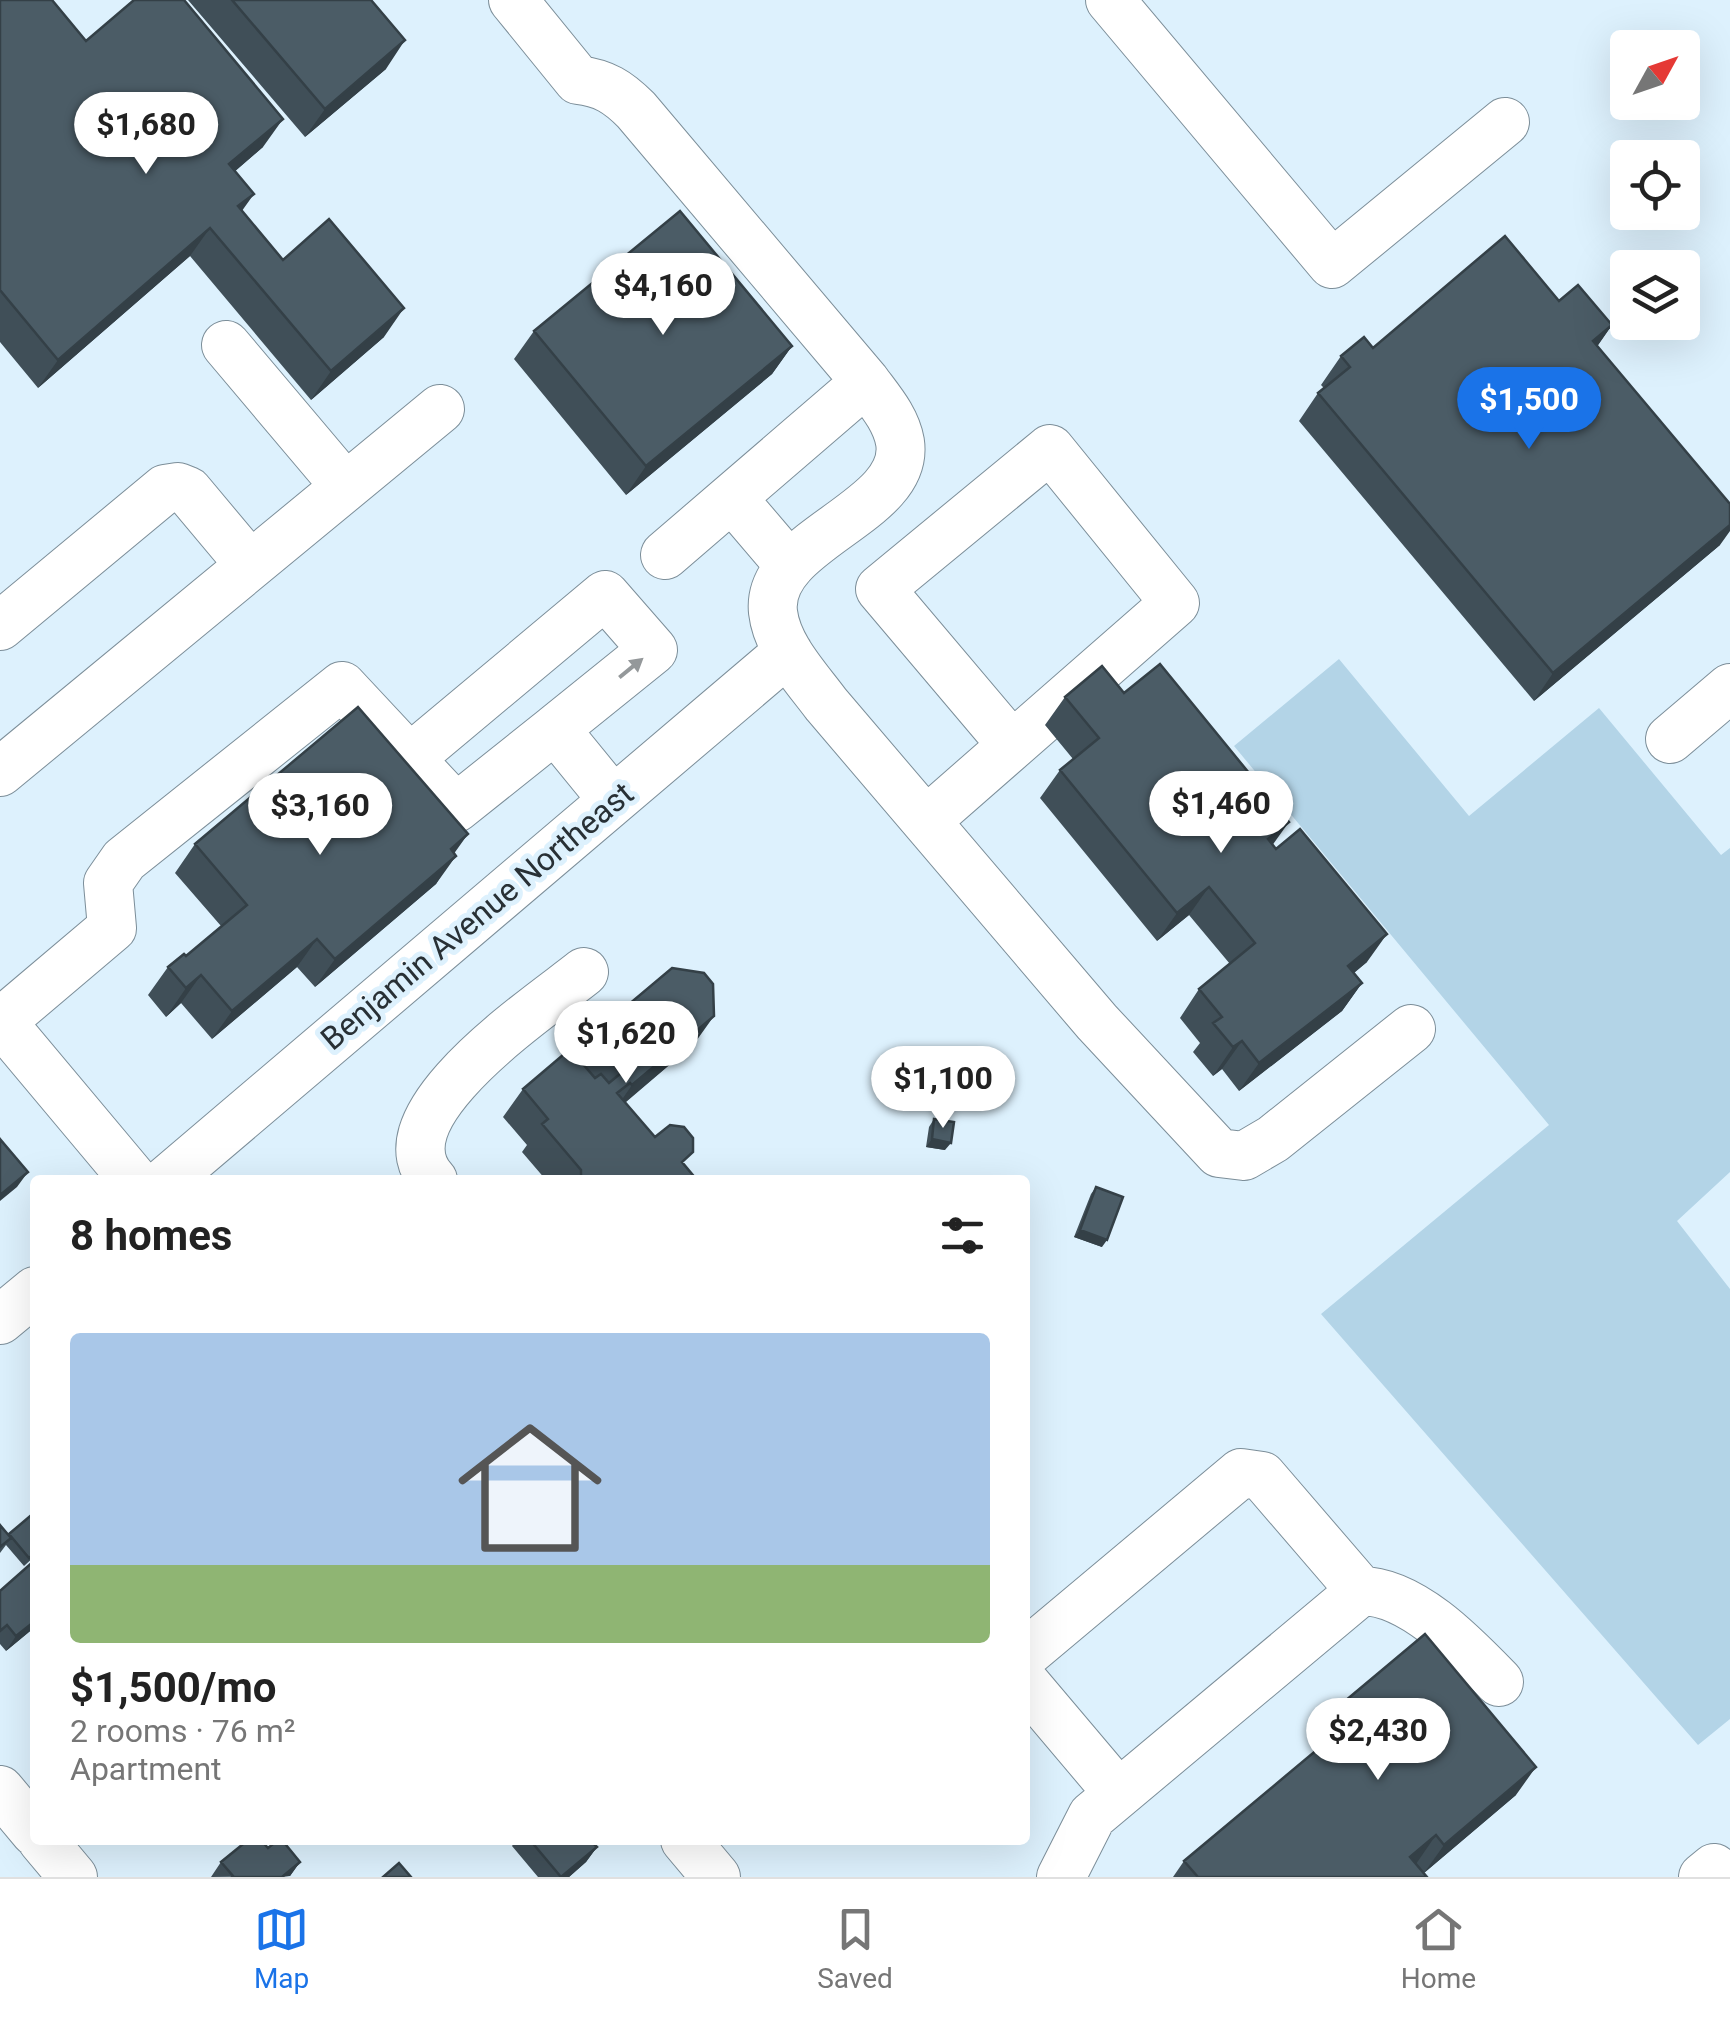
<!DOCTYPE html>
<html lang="en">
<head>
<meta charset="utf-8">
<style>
	:root { --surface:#fff; --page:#f2f2f2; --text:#222; --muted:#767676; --line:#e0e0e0; --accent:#1a73e8 }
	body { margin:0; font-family:Roboto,sans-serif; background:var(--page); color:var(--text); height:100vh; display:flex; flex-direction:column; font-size:38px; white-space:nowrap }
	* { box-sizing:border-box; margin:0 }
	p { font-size:32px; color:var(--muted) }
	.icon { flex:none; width:55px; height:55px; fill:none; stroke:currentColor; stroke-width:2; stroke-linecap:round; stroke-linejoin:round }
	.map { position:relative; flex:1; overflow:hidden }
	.drawer { position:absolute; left:30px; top:1175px; width:1000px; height:670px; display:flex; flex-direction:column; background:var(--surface); border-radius:10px; box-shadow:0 10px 40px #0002 }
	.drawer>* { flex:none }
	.needle { width:65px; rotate:50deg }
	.tools { position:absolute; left:1610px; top:30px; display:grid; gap:20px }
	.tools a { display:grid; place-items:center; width:90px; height:90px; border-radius:10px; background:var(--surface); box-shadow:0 10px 40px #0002; font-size:50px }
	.price { position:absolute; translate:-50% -85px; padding:0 22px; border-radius:35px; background:#fff; color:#222; font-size:32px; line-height:65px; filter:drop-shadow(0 2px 5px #0008) }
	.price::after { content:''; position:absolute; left:50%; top:60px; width:30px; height:22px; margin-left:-15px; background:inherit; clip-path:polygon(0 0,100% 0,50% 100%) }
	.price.selected { background:var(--accent); color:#fff }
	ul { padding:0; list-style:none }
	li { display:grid; align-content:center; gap:20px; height:530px; padding:0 40px }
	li+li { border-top:2px solid var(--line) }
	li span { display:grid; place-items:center; height:310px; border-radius:10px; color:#555 }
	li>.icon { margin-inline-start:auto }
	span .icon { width:180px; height:180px; fill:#fffc; stroke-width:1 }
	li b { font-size:42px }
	h2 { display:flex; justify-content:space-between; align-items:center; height:120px; padding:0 40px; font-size:42px }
	.tab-bar { display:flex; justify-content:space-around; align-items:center; height:140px; border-top:2px solid var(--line); background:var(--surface); font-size:28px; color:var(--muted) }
	.tab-bar a { display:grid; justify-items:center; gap:5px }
	.tab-bar .selected { color:var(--accent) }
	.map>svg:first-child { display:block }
</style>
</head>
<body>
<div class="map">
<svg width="1730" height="1877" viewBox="0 0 1730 1877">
	<rect width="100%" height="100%" fill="#ddf1fd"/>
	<path fill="#b3d4e7" d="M 1339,659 L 1469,816 L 1599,708 L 1721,855 L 1730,848 L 1730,1172 L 1677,1221 L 1730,1289 L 1730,1719 L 1698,1745 L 1321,1314 L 1549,1125 L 1234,746 Z"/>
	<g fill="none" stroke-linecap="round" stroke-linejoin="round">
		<defs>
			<path id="minor" d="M 513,0 L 578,80 C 604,83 618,92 636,110 L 866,382 C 880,401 896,419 900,442 C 911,513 765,539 773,612 C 777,647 806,677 826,704 L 1097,1022 L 1219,1153 L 1244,1156 L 1273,1139 L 1411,1029
				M 1110,0 L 1332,264 L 1505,122
				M 226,345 L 345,486
				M 732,498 L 790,566
				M 665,555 L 866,382
				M 0,626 L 165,489 L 178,487 L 188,491 L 250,565
				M 1670,739 L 1730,688
				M 409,759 L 605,595 L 653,650 L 555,729
				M 0,772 L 440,409
				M 926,821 L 1175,603 L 1050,449 L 880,589 L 1012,745
				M 0,1020 L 134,1180
				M 1,1022 L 112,928 L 108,883 L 124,860 L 342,686 L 456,808 L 555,729 L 613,800
				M 167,1180 L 788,652
				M 433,1180 C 373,1117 542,1006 584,972
				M 0,1320 L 35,1291
				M 1361,1591 C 1412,1591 1465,1647 1499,1682
				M 1025,1654 L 1241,1473 L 1262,1476 L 1361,1591 L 1092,1816 L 1061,1877
				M 1025,1683 L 1118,1793
				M 0,1790 L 35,1832
				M 42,1840 L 73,1877
				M 685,1840 L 716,1877
				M 1703,1877 L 1714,1868 L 1722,1877"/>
		</defs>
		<use href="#minor" stroke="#7c8e99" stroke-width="50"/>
		<use href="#minor" stroke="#fff" stroke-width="48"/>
	</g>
	<path fill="#404f58" d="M 0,0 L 86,41 L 263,147 L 235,171 L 242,211 L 283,260 L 384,337 L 311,400 L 190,256 L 38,388 L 0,342 Z
		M 188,0 L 371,0 L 386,69 L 305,137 Z
		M 1559,301 L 1612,325 L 1597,346 L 1720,545 L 1534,701 L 1299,421 L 1318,393 L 1324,388 L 1321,385 L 1341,356 Z
		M 534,331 L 792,346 L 772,374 L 626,495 L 514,359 Z
		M 1124,693 L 1273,845 L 1367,962 L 1354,973 L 1362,983 L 1342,1011 L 1239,1091 L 1222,1069 L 1213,1076 L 1193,1052 L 1200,1043 L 1180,1018 L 1199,989 L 1230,964 L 1189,915 L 1157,941 L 1040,798 L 1060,770 L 1073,759 L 1045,725 L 1065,697 Z
		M 195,844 L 454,854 L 436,884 L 315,987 L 297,967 L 212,1039 L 181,1003 L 166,1017 L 148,995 L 168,967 L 186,956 L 221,926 L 175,873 Z
		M 590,1037 L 694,1044 L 625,1102 L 655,1137 L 684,1164 L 697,1180 L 546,1180 L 522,1152 L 527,1145 L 503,1117 L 523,1089 L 577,1056 Z
		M 934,1119 L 945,1150 L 926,1147 L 929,1127 Z
		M 1096,1187 L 1102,1247 L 1074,1237 L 1091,1194 Z
		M 35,1512 L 35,1556 L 24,1566 L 6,1545 L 0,1553 L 0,1525 L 8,1535 Z
		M 35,1560 L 35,1627 L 6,1651 L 0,1644 L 0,1591 Z
		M 1332,1712 L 1516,1795 L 1424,1873 L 1427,1877 L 1173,1877 L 1184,1861 L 1319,1748 L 1312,1741 Z
		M 516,1840 L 590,1840 L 597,1847 L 586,1862 L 569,1877 L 538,1877 L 512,1846 Z
		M 268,1848 L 300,1862 L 290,1876 L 211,1877 L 221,1862 Z"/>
	<path fill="#344047" d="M 405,40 L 386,69 L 305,137 L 325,109 Z
		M 283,119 L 263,147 L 210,193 L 229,164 Z
		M 254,194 L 234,222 L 238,206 Z
		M 210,228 L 190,256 L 38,388 L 58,360 Z
		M 404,308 L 384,337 L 311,400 L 331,371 Z
		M 1612,325 L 1592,354 L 1593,341 Z
		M 792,346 L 772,374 L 626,495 L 646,466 Z
		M 1730,525 L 1730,531 L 1720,545 L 1534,701 L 1553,673 Z
		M 1289,822 L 1269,850 L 1268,839 Z
		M 468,834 L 448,862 L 456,856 L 436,884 L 315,987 L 335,959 Z
		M 1209,887 L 1189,915 L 1157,941 L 1177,913 Z
		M 1387,934 L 1367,962 L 1328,994 L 1348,966 Z
		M 317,939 L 297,967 L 212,1039 L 232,1011 Z
		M 201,975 L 181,1003 L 166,1017 L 186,988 Z
		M 1362,983 L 1342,1011 L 1239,1091 L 1259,1063 Z
		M 714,1016 L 694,1044 L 612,1114 L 632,1085 Z
		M 1242,1041 L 1222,1069 L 1213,1076 L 1233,1047 Z
		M 932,1139 L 951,1143 L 945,1150 L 926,1147 Z
		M 28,1172 L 17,1187 L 0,1201 L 0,1195 Z
		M 1080,1230 L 1107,1240 L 1102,1247 L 1074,1237 Z
		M 35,1621 L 35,1627 L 6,1651 L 16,1636 Z
		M 1536,1767 L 1516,1795 L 1424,1873 L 1444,1845 Z
		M 1436,1835 L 1416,1864 L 1410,1857 Z
		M 597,1847 L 586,1862 L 569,1877 L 562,1877 Z
		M 300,1862 L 290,1876 L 282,1877 Z"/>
	<path fill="#4b5c66" stroke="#344047" stroke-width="2.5" d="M 0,0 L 52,0 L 86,41 L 134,0 L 184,0 L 283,119 L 229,164 L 254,194 L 238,206 L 283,260 L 329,219 L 404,308 L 331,371 L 210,228 L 58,360 L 0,290 Z
		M 232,0 L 371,0 L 405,40 L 325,109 Z
		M 680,211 L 792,346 L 646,466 L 534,331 Z
		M 1505,236 L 1559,301 L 1578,285 L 1612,325 L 1593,341 L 1730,504 L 1730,525 L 1553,673 L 1318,393 L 1350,367 L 1341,356 L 1364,337 L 1373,348 Z
		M 1160,664 L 1289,822 L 1268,839 L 1276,849 L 1300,829 L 1387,934 L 1348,966 L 1362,983 L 1259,1063 L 1242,1041 L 1233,1047 L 1213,1023 L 1222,1017 L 1199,989 L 1255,943 L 1209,887 L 1177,913 L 1060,770 L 1099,738 L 1065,697 L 1102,666 L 1124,693 Z
		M 358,707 L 468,834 L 451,849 L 456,856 L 335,959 L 317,939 L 232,1011 L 201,975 L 186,988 L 168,967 L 184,954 L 186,956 L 247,905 L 195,844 Z
		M 672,968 L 704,973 L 713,984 L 714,1016 L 632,1085 L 630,1083 L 617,1093 L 655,1137 L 670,1125 L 684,1127 L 693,1138 L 693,1152 L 682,1162 L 697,1180 L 581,1180 L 581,1170 L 542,1124 L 548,1119 L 523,1089 L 570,1049 L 595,1078 L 601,1074 L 609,1083 L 621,1073 L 590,1037 Z
		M 934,1119 L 954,1122 L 951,1143 L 932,1139 Z
		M 0,1139 L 28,1172 L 0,1195 Z
		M 1096,1187 L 1123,1197 L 1107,1240 L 1080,1230 Z
		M 35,1512 L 35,1553 L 29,1558 L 9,1534 Z
		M 0,1525 L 11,1538 L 0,1547 Z
		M 35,1560 L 35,1621 L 16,1636 L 7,1625 L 0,1631 L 0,1591 Z
		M 1425,1634 L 1536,1767 L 1444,1845 L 1436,1835 L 1410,1857 L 1427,1877 L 1198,1877 L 1184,1861 L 1319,1748 L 1325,1756 L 1351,1734 L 1332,1712 Z
		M 248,1840 L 261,1840 L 268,1848 L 278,1840 L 282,1840 L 300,1862 L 282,1877 L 232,1877 L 233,1876 L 221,1862 Z
		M 530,1840 L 590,1840 L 597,1847 L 561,1877 Z
		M 399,1863 L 411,1877 L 383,1877 Z"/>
	<defs><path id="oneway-solid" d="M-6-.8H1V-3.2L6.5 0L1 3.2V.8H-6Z" transform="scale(2.5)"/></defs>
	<use fill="#94989a" href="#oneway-solid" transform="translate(631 668) rotate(-39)"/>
	<g text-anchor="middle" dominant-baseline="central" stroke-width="10" stroke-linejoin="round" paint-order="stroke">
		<g font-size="32" fill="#283035" stroke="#ddf1fd">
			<text transform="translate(477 916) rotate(-40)">Benjamin Avenue Northeast</text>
		</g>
	</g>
</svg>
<div class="tools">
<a><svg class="needle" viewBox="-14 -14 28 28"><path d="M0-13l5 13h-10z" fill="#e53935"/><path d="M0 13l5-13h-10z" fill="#767676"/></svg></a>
<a><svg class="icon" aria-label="locate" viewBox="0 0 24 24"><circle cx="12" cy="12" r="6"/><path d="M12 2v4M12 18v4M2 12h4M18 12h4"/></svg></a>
<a><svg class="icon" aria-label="layers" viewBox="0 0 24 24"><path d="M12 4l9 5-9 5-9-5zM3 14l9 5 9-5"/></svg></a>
</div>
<b class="price" style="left:146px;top:177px">$1,680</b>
<b class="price" style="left:663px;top:338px">$4,160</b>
<b class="price selected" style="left:1529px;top:452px">$1,500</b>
<b class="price" style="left:1221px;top:856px">$1,460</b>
<b class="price" style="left:320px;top:858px">$3,160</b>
<b class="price" style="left:626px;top:1086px">$1,620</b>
<b class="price" style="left:943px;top:1131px">$1,100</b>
<b class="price" style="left:1378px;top:1783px">$2,430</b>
<section class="drawer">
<h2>8 homes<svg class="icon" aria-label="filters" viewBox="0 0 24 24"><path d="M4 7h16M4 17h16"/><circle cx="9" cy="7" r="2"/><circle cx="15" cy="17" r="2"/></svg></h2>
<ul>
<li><span style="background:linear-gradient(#a9c7e8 75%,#8fb573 0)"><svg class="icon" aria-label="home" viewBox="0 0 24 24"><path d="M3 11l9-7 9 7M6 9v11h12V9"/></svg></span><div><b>$1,500/mo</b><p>2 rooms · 76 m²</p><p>Apartment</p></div></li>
</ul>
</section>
</div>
<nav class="tab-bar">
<a class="selected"><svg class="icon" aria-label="map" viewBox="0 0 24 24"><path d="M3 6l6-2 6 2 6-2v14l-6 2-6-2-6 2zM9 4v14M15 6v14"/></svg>Map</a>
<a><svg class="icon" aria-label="saved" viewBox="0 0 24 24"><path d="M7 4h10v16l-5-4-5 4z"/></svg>Saved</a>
<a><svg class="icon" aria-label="home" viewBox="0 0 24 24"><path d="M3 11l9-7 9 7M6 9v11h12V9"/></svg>Home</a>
</nav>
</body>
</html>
